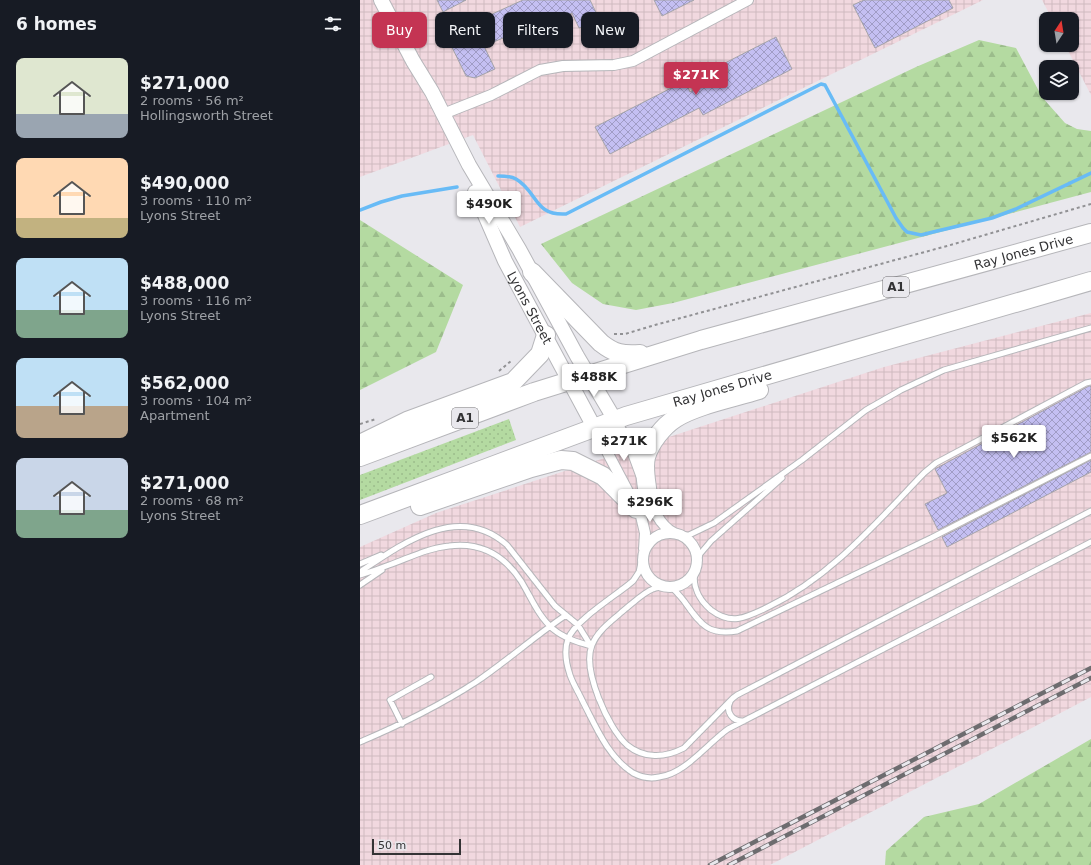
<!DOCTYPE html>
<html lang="en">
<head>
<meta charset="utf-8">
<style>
	:root { --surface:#171b24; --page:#20242c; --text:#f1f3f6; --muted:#9ea1a6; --accent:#c43453 }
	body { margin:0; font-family:"DejaVu Sans",sans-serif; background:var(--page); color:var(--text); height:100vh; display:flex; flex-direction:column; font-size:15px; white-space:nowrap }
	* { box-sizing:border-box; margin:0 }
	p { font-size:13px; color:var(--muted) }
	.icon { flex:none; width:22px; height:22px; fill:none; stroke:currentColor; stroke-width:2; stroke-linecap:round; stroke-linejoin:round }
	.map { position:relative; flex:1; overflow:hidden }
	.panel { display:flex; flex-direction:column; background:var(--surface); width:360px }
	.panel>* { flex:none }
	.top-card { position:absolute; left:12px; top:12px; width:380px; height:36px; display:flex; gap:8px }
	.needle { width:26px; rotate:12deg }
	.buttons { position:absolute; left:679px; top:12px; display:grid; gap:8px }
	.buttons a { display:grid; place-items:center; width:40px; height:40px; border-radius:8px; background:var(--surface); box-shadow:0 1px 3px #0004; font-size:20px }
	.scale { position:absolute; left:12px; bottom:10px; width:89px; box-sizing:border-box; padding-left:4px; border:2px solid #333335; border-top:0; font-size:11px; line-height:14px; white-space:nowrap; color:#333335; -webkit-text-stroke:3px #e9e8ed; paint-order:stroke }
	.price { position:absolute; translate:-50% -34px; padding:0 9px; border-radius:4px; background:#fff; color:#222; font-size:13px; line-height:26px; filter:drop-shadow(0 1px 2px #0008) }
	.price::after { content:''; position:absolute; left:50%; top:24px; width:12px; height:9px; margin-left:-6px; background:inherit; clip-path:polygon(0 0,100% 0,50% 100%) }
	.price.selected { background:var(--accent); color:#fff }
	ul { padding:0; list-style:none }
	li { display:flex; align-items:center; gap:12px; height:100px; padding:0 16px }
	li span { display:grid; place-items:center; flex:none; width:112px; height:80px; border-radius:8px; color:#555 }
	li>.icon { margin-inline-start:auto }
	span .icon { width:48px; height:48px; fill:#fffc; stroke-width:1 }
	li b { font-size:17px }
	h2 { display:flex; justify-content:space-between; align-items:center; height:48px; padding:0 16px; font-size:17px }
	.tag { padding:0 14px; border-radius:8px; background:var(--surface); box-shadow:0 1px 3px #0004; font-size:14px; line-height:36px }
	.tag.selected { background:var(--accent); color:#fff }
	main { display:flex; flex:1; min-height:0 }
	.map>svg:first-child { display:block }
</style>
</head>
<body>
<main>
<section class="panel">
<h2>6 homes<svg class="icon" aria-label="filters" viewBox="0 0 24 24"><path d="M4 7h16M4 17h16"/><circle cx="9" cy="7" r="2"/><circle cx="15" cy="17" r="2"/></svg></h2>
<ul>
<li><span style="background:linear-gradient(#dfe7d0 70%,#9aa5b1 0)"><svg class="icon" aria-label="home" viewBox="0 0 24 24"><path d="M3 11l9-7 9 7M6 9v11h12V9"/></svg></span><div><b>$271,000</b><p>2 rooms · 56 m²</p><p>Hollingsworth Street</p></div></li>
<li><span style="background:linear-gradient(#ffd9b3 75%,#c2b280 0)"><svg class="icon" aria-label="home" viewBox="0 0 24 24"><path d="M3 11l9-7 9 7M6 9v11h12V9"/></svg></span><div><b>$490,000</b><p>3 rooms · 110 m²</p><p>Lyons Street</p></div></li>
<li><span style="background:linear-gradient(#bfe0f5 65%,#7fa58c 0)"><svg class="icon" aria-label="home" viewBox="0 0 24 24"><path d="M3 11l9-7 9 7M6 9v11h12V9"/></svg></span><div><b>$488,000</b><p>3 rooms · 116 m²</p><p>Lyons Street</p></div></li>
<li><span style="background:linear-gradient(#bfe0f5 60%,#b9a48a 0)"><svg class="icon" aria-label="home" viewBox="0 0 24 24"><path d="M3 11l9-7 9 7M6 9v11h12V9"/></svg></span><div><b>$562,000</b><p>3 rooms · 104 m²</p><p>Apartment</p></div></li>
<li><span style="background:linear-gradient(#c9d6e8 65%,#7fa58c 0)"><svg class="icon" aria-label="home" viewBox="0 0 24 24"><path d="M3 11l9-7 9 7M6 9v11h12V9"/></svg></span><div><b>$271,000</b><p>2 rooms · 68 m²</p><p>Lyons Street</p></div></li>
</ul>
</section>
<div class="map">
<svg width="731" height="865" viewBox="0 0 731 865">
	<defs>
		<pattern id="industrial-grid" width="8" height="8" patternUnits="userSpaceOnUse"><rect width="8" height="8" fill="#f1d8df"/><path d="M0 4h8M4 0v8" fill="none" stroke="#cfbac0"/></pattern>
		<pattern id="grass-dots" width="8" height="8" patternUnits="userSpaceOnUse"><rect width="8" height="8" fill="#b4daa1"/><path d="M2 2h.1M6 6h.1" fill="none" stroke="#9bbc8b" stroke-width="1.8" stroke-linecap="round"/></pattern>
		<pattern id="forest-firs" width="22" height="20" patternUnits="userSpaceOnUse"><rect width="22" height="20" fill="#b4daa1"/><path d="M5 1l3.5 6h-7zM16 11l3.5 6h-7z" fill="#9bbc8b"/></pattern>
		<pattern id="building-cross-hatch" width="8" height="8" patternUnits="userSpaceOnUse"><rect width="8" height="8" fill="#c4bff2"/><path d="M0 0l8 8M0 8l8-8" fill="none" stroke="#a09cc5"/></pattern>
	</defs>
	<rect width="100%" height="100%" fill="#e9e8ed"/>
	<path fill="url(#industrial-grid)" d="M 0,0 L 623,0 L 160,227 L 113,135 L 0,177 Z
		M 682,0 L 731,0 L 731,95 L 705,45 L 712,45 L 712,19 L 692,19 Z
		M 731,313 L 731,697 L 410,865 L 0,865 L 0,547 L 76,513 L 524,367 Z"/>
	<path fill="url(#grass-dots)" d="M 149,419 L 156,440 L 0,500 L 0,475 Z"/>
	<path fill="url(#forest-firs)" d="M 619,40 L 656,48 L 682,97 L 705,123 L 717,129 L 731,131 L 731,192 L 313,303 L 276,310 L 243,304 L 212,283 L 181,244 L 556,67 Z
		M 0,220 L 103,285 L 76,352 L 0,390 Z
		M 731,739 L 731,865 L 525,865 L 526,851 L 564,817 L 619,804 Z"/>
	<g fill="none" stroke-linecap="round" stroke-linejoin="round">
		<path stroke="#68bbf6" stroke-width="3.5" d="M 138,176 C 144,176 151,176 156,179 C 178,192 174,216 206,214 L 461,84 L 465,85 L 536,218 L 543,228 L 547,232 L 561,235 L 573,232 L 632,218 L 656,209 L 731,173
			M 0,210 L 21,202 L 42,196 L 97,187"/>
	</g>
	<path fill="url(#building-cross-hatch)" stroke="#a4a3a8" d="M 77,0 L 106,0 L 83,12 Z
		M 163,0 L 230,0 L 248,37 L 236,43 L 232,33 L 226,36 L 222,27 L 219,28 L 212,13 L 145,44 L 143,38 L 124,46 L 135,69 L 115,78 L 106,76 L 86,35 Z
		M 294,0 L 334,0 L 302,16 Z
		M 504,0 L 589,0 L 593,8 L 515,48 L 493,5 Z
		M 416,37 L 432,69 L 343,115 L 339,108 L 250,154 L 235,127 L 325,81 L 330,92 L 369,71 L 365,63 Z
		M 729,386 L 731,386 L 731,452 L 578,530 L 565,504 L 587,493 L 575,469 Z
		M 731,460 L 731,472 L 587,547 L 582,537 Z"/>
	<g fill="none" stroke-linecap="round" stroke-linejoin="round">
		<defs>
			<path id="lane" d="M 319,535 L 329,535 L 354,523 L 442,460 L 506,410 L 541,390 L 584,370 L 731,328
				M 282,558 L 279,572 L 273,581 C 257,595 215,620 208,639 C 204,650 206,663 210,675 C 213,684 219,693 223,702 C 236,727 248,757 273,773 C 281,777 291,779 299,777 C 325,774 347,744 368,729 L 731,542
				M 0,564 L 21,555
				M 337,564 L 340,554 L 351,541 L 422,478
				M 335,570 C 332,586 339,600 351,610 C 372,626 387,617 408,607 C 471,577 516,523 564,473 L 576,463 L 726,383 L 731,382
				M 0,572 C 43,543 99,502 147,545 L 195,606 L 218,625 L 231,646
				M 0,575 C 10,572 19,569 29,565 C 49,558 68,548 89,546 C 120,542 144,555 161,581 C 171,597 178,616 193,629 C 204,638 217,642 231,646
				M 0,585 L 22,570
				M 305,587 C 302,587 297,587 293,589 C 284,592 272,604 264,610 C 252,621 238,630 232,645 C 222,670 248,728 267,745 C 284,759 305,758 324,748 L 373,698 L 377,695 L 731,511
				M 311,587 C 316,591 320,596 324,601 C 340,623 347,636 377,631 L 571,538 L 731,456
				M 370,702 C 365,712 373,722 384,721
				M 42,724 L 30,700 L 71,677
				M 0,742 C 40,725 79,706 116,682 C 147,661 175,636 206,615"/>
			<path id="street" d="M 83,114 L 131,95 L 180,70 L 203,66 L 254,65 L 273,61 L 388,0
				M 255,420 L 270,445 L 281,475
				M 234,427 L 281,516 L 285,533 L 284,549
				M 287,492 C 292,507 299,525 314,533
				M283 560a27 27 0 1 1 54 0a27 27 0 1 1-54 0Z"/>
			<g id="secondary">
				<path d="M 21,0 L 53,61 L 72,92 L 109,165 L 159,249 L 217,356 L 255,420"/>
				<path id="s1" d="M 115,192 L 145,261 L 234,427"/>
			</g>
			<g id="highway">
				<path d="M 172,272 L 241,343 C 255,354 262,355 280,354"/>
				<path d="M 0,444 L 47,421 L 153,382 L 180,354 L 186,335"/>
				<path id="s2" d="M 0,457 L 174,392 L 341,340 L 731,233"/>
				<path d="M 288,496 C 287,484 283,469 286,457 C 290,443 303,426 316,418 C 337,405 374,398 399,390"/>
				<path d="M 60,506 L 171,468 L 201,460 L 213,461 L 243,476 L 276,509"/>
				<path id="s3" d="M 0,515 C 89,482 177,449 266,416 L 731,281"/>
			</g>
		</defs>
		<use href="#lane" stroke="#b6b6ba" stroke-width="7"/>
		<use href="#street" stroke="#b6b6ba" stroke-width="12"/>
		<use href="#secondary" stroke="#b6b6ba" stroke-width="16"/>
		<use href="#highway" stroke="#b6b6ba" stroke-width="20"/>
		<path stroke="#919194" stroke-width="2" stroke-dasharray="3 3" stroke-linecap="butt" d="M 254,334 L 265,334 L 295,325 L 587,246 L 731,204
			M 139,371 L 151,361
			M 0,424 L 16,419"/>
		<use href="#lane" stroke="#fff" stroke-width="5"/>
		<use href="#street" stroke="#fff" stroke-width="10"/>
		<use href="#secondary" stroke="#fff" stroke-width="14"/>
		<use href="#highway" stroke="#fff" stroke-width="18"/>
		<defs>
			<path id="rail" d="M 350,865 L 731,668
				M 369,865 L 731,678"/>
		</defs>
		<use href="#rail" stroke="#6d6c6f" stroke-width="4.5"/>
		<use href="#rail" stroke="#e9e8ed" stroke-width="3" stroke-dasharray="9" stroke-linecap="butt"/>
	</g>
	<g text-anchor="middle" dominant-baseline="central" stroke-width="3" stroke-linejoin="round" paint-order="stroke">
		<g fill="#e9e8ed" stroke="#6a696c" stroke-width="1">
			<rect x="523" y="277" width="26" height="20" rx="3"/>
			<rect x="92" y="408" width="26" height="20" rx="3"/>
		</g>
		<g font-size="12" font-weight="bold" fill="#333335">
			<text x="536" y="287">A1</text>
			<text x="105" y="418">A1</text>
		</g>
		<g font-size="13" fill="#333335" stroke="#e9e8ed">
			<text stroke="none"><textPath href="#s2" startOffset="695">Ray Jones Drive</textPath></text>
			<text stroke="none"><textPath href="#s1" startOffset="128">Lyons Street</textPath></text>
			<text stroke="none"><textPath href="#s3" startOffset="384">Ray Jones Drive</textPath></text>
		</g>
	</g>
</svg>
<div class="buttons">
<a><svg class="needle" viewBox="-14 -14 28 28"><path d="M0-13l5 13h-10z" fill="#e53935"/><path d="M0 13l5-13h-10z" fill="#9ea1a6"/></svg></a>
<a><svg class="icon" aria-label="layers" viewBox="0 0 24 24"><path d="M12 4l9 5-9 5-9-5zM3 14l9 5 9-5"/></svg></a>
</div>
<div class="scale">50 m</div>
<b class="price selected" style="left:336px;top:96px">$271K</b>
<b class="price" style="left:129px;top:225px">$490K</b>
<b class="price" style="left:234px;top:398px">$488K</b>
<b class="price" style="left:654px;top:459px">$562K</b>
<b class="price" style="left:264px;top:462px">$271K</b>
<b class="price" style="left:290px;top:523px">$296K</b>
<div class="top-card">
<a class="tag selected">Buy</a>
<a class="tag">Rent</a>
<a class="tag">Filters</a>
<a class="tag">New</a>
</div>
</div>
</main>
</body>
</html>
